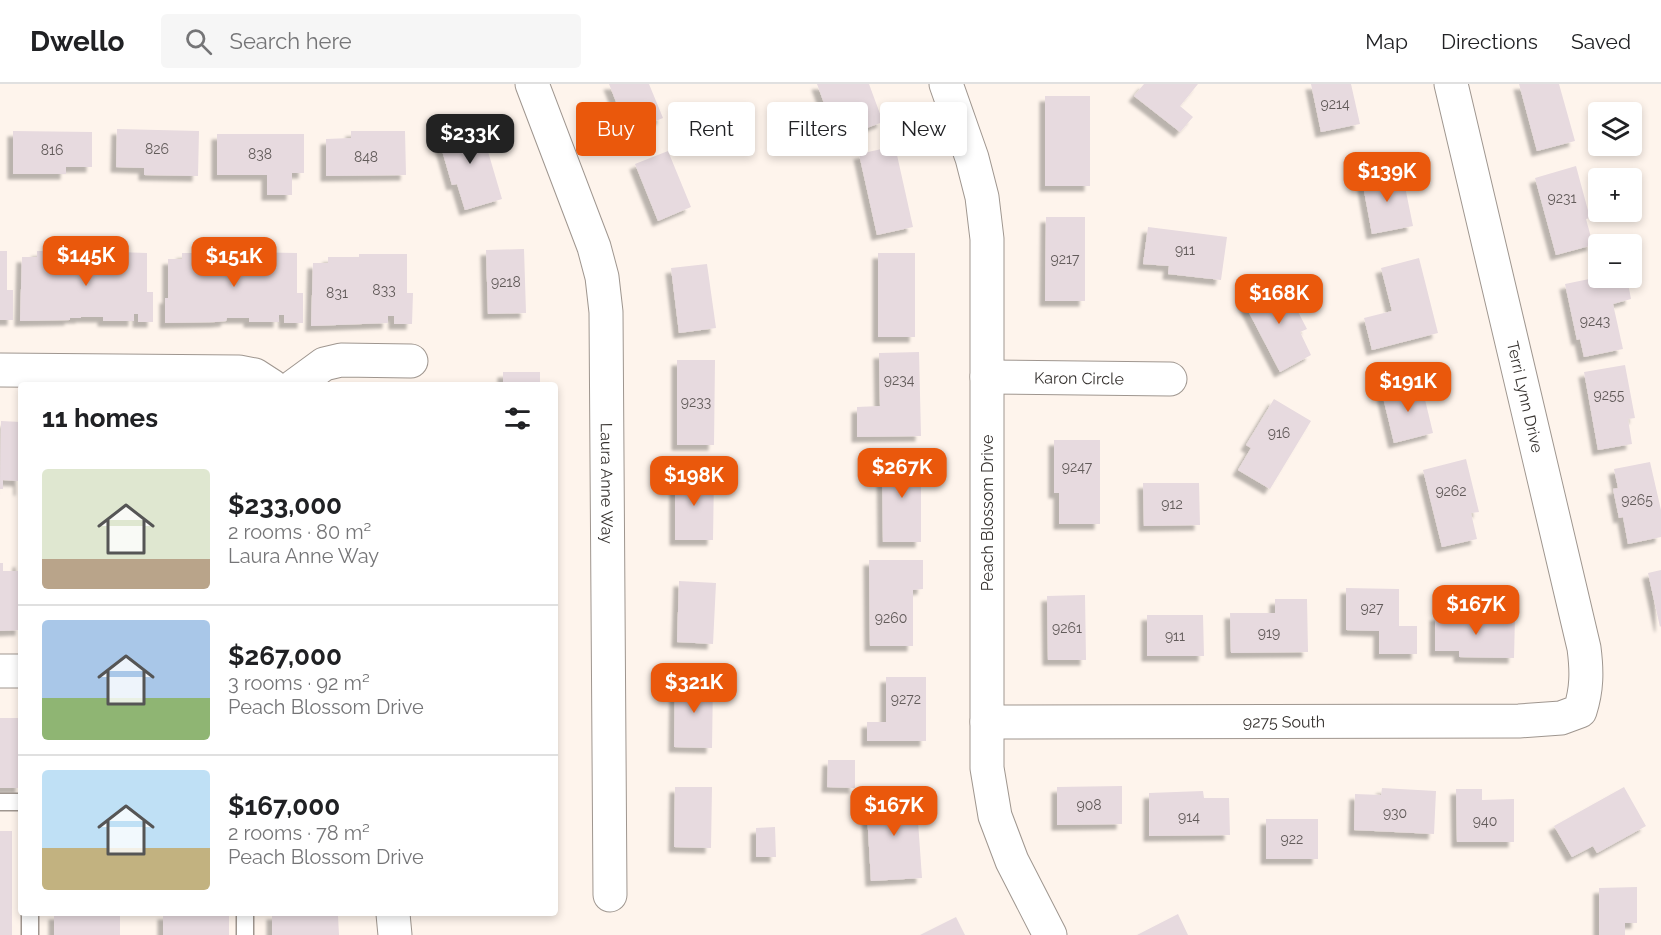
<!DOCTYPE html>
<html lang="en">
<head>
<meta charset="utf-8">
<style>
	:root { --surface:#fff; --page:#f6f6f6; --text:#202124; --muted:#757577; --line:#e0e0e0; --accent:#ea580c }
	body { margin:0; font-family:Raleway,sans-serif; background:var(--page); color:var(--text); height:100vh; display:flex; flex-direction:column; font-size:22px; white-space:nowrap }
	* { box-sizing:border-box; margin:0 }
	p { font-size:20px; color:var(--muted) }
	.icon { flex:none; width:33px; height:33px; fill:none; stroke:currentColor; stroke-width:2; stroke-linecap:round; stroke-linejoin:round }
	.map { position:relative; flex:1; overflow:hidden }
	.drawer { position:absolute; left:18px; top:298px; width:540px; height:534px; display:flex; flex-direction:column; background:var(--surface); border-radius:6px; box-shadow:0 3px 9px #0003 }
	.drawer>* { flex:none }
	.banner { position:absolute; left:576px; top:18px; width:570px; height:54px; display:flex; gap:12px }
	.tools { position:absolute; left:1588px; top:18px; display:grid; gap:12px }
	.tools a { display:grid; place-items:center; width:54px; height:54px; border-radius:6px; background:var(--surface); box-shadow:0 3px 9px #0003; font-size:30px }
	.price { position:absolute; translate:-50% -51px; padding:0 14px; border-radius:12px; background:var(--accent); color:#fff; font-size:20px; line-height:39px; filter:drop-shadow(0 2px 3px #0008) }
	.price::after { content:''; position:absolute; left:50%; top:36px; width:18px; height:14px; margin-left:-9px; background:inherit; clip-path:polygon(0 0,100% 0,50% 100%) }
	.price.active { background:#222; color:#fff }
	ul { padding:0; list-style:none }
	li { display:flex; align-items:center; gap:18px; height:150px; padding:0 24px }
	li+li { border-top:2px solid var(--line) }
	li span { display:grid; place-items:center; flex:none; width:168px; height:120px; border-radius:6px; color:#555 }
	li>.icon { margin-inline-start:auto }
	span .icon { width:72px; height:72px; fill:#fffc; stroke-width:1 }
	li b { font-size:26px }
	h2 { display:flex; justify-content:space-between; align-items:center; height:72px; padding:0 24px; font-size:26px }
	.pill { padding:0 21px; border-radius:6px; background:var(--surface); box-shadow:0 3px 9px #0003; font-size:21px; line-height:54px }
	.pill.active { background:var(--accent); color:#fff }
	header { display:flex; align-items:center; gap:36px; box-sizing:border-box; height:84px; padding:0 30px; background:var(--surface); border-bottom:2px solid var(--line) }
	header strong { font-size:28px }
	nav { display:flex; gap:33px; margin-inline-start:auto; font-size:21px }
	.search { width:420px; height:54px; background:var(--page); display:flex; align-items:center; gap:15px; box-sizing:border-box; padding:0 21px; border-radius:6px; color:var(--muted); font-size:22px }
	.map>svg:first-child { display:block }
</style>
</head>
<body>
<header>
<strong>Dwello</strong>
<div class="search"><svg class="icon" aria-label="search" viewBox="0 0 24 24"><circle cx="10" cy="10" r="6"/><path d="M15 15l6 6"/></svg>Search here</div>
<nav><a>Map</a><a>Directions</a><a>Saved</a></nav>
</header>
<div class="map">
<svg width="1661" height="851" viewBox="0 0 1661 851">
	<defs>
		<filter id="shadow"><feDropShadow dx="-5.5" dy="5.5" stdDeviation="1.5" flood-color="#0004"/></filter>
	</defs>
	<rect width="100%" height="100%" fill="#fef4ec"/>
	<path fill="#e7dadf" filter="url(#shadow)" d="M 609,0 L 649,0 L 663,34 L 628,48 Z
		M 817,0 L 869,0 L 883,38 L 837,55 Z
		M 1144,0 L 1198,0 L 1180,22 L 1193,33 L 1180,48 L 1134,12 Z
		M 1311,0 L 1351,0 L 1360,40 L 1321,48 Z
		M 1519,0 L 1559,0 L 1575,57 L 1537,67 Z
		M 1045,12 L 1090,12 L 1090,102 L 1045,102 Z
		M 479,37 L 502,115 L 465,126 L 457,100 L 452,101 L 437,49 Z
		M 117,45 L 199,47 L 198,92 L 144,91 L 144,84 L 116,83 Z
		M 13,47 L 92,48 L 92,83 L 66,83 L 66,90 L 13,90 Z
		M 351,47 L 405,47 L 406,91 L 326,92 L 326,55 L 351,54 Z
		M 217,50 L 304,50 L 304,89 L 292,89 L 292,111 L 267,111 L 267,91 L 217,91 Z
		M 895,62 L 913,143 L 877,151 L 859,70 Z
		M 668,67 L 691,123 L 658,137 L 635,80 Z
		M 1576,82 L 1590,134 L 1586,135 L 1593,161 L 1556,171 L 1535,94 Z
		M 1402,88 L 1413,142 L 1372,150 L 1362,96 Z
		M 1046,133 L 1085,133 L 1085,217 L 1045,217 Z
		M 1148,143 L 1227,153 L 1221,196 L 1168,190 L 1169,182 L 1143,180 Z
		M 524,165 L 526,229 L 488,230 L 486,166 Z
		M 0,167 L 7,167 L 7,206 L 13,206 L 13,236 L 0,236 Z
		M 37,167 L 72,167 L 72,173 L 85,173 L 85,167 L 147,169 L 147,208 L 153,208 L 153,238 L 138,238 L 138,230 L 134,230 L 134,237 L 103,237 L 103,233 L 81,233 L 81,234 L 70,234 L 70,236 L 20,237 L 22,173 L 37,173 Z
		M 230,168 L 297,169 L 297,209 L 303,209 L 303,239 L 284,239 L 284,231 L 279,231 L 279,238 L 249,238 L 249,234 L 227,234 L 226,237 L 216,238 L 165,239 L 165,214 L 168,214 L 168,175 L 182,175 L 182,169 L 216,169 L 216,175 L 230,175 Z
		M 878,169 L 915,169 L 915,253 L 878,253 Z
		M 359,170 L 407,170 L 407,209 L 413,209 L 412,240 L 394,240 L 394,232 L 388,232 L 388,239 L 311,242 L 313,179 L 328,179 L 328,173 L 359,173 Z
		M 1419,174 L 1438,249 L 1372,266 L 1364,234 L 1392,227 L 1381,184 Z
		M 707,180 L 716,244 L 679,249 L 671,184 Z
		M 1599,193 L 1627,194 L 1631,215 L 1613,220 L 1623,265 L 1584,273 L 1580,255 L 1577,256 L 1565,200 Z
		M 1282,197 L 1307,245 L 1300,248 L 1311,271 L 1280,288 L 1243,217 Z
		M 919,268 L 921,352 L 857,353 L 857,323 L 880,322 L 879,269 Z
		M 677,276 L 715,276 L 714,361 L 677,361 Z
		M 1625,281 L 1635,334 L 1628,335 L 1632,360 L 1598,366 L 1584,288 Z
		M 503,288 L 540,288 L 540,302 L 503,302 Z
		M 1421,299 L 1433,349 L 1394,359 L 1382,309 Z
		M 1274,315 L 1311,337 L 1270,405 L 1238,386 L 1251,364 L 1246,361 Z
		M 1,337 L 21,338 L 21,406 L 19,406 L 19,397 L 3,396 L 3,405 L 0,405 Z
		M 1054,356 L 1100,356 L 1100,440 L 1059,440 L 1059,409 L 1054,409 Z
		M 882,373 L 921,373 L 921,458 L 883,458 Z
		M 1466,375 L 1479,428 L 1471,429 L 1477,455 L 1442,463 L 1423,386 Z
		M 1650,378 L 1661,426 L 1661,453 L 1628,460 L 1623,433 L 1619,434 L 1613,405 L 1618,404 L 1614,385 Z
		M 675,390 L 714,391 L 713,456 L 675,456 Z
		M 1143,399 L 1199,399 L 1200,441 L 1144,442 Z
		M 869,476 L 923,476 L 923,505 L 913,506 L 913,562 L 870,562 Z
		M 18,478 L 21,478 L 21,546 L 0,547 L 0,479 L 3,479 L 3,487 L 18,487 Z
		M 1661,486 L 1661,542 L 1660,543 L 1648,489 Z
		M 679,497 L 716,499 L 713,560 L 677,558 Z
		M 1346,504 L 1399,505 L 1399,542 L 1417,542 L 1417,570 L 1379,570 L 1379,547 L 1346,546 Z
		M 1085,511 L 1086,576 L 1048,576 L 1047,512 Z
		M 1275,515 L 1307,515 L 1308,568 L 1231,569 L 1230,529 L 1275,529 Z
		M 1147,531 L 1203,531 L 1204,572 L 1147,572 Z
		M 1435,531 L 1515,532 L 1514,574 L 1459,573 L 1459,567 L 1435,567 Z
		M 886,593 L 926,593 L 926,657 L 867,657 L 867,638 L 886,638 Z
		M 675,596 L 713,597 L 712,664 L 674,663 Z
		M 0,634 L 21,634 L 21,704 L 0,704 Z
		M 828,676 L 855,676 L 855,704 L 827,703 Z
		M 1122,702 L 1122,740 L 1057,741 L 1057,703 Z
		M 675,703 L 712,703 L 711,764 L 674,763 Z
		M 1624,703 L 1646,742 L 1597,769 L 1593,762 L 1572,773 L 1554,742 Z
		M 1382,704 L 1436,707 L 1434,750 L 1354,746 L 1355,710 L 1381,711 Z
		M 1456,705 L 1482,705 L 1482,716 L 1514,715 L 1514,758 L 1457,758 Z
		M 1203,707 L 1204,714 L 1229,714 L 1230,751 L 1149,752 L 1149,709 Z
		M 916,709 L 922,794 L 871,797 L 866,712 Z
		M 1266,735 L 1318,735 L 1318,775 L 1266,775 Z
		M 775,743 L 776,773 L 756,773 L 756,744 Z
		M 0,747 L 12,747 L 12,851 L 0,851 Z
		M 1637,803 L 1637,839 L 1625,839 L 1625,851 L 1599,851 L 1599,804 Z
		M 54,830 L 120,830 L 120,851 L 54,851 Z
		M 163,830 L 229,830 L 229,851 L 163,851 Z
		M 272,830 L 342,830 L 342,832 L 338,832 L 339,851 L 272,851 Z
		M 1178,830 L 1188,851 L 1137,851 Z
		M 956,833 L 965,851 L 920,851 Z"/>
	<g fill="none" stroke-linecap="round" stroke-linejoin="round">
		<defs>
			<path id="service" d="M 0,718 L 21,718
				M 245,830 L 245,851
				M 30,851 L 30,830"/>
			<g id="minor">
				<path id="s1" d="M 532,0 L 594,163 L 602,193 L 606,228 L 610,811"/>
				<path d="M 946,0 L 972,74 L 982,113 L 987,155 L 987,684 L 995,732 L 1012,777 L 1050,851"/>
				<path d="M 0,286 L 239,288 L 255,291 L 272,302"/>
				<path id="s2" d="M 987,293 L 1170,295"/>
				<path d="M 294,302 L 324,280 L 341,276 L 411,277"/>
				<path d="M 0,587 L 21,587"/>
				<path id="s3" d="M 987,638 L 1519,637 L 1561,634 L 1580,627 C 1587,605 1587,587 1584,564 L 1451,0"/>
				<path d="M 393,830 L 395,851"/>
			</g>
		</defs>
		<use href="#service" stroke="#9f968f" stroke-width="19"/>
		<use href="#minor" stroke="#9f968f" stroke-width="35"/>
		<use href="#service" stroke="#fff" stroke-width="16"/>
		<use href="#minor" stroke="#fff" stroke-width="33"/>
	</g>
	<g text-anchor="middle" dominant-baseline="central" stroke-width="6" stroke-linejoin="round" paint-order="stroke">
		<g font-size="14" fill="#625b5a">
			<text x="1335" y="20">9214</text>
			<text x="157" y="65">826</text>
			<text x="52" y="66">816</text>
			<text x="260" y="70">838</text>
			<text x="366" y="73">848</text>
			<text x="1562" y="114">9231</text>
			<text x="1185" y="166">911</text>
			<text x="1065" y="175">9217</text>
			<text x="506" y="198">9218</text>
			<text x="384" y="206">833</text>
			<text x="337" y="209">831</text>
			<text x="1595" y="237">9243</text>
			<text x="899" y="296">9234</text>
			<text x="1609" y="311">9255</text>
			<text x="696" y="318">9233</text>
			<text x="1279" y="349">916</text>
			<text x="1077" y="383">9247</text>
			<text x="1451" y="407">9262</text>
			<text x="1637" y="416">9265</text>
			<text x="1172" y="420">912</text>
			<text x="1372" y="524">927</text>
			<text x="891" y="534">9260</text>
			<text x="1067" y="544">9261</text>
			<text x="1269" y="549">919</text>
			<text x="1175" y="552">911</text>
			<text x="906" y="615">9272</text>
			<text x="1089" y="721">908</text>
			<text x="1395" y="729">930</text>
			<text x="1189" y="733">914</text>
			<text x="1485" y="737">940</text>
			<text x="1292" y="755">922</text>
		</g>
		<g font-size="16" fill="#35312e" stroke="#fff">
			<text stroke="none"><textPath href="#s2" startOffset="92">Karon Circle</textPath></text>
			<text transform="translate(1525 313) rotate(77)">Terri Lynn Drive</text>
			<text stroke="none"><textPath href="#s1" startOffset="412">Laura Anne Way</textPath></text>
			<text transform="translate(987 429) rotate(-90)">Peach Blossom Drive</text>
			<text stroke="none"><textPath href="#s3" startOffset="297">9275 South</textPath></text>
		</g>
	</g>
</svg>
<div class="tools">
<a><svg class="icon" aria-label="layers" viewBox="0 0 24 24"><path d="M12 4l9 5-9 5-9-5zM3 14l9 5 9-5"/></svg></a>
<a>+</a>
<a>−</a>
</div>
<b class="price active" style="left:470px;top:81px">$233K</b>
<b class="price" style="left:1387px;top:119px">$139K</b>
<b class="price" style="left:86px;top:203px">$145K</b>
<b class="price" style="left:234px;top:204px">$151K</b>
<b class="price" style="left:1279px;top:241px">$168K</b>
<b class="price" style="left:1408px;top:329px">$191K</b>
<b class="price" style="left:902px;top:415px">$267K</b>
<b class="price" style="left:694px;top:423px">$198K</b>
<b class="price" style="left:1476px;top:552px">$167K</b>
<b class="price" style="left:694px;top:630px">$321K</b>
<b class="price" style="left:894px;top:753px">$167K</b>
<div class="banner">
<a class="pill active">Buy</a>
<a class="pill">Rent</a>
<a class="pill">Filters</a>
<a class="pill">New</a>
</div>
<section class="drawer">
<h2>11 homes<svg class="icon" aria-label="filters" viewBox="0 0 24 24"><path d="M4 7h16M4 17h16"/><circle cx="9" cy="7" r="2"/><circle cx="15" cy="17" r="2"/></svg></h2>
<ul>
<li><span style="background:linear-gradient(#dfe7d0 75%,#b9a48a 0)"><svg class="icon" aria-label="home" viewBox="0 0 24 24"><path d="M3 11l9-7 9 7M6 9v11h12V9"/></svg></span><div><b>$233,000</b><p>2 rooms · 80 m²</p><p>Laura Anne Way</p></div></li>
<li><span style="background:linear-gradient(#a9c7e8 65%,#8fb573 0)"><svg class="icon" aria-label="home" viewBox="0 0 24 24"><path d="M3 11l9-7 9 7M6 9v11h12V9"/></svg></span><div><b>$267,000</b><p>3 rooms · 92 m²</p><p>Peach Blossom Drive</p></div></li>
<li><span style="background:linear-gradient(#bfe0f5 65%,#c2b280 0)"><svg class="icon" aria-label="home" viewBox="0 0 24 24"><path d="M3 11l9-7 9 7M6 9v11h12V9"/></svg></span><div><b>$167,000</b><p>2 rooms · 78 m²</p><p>Peach Blossom Drive</p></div></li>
</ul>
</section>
</div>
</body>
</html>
